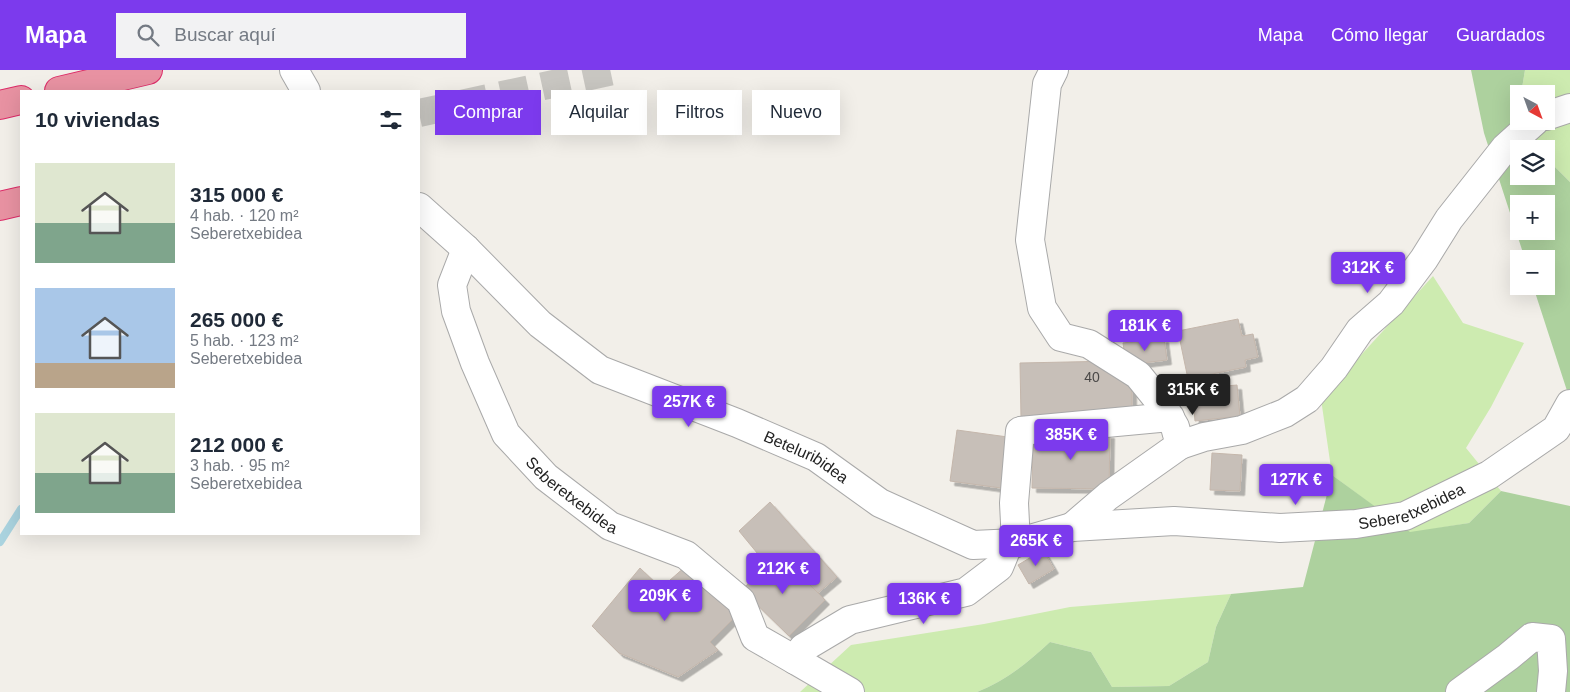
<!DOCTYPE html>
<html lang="es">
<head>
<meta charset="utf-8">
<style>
	:root { --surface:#fff; --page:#f2f2f3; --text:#1f2937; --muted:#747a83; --accent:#7c3aed }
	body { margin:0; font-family:Helvetica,sans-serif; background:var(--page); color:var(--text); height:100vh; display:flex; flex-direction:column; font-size:19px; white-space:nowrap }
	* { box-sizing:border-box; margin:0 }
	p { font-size:16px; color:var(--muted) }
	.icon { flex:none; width:28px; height:28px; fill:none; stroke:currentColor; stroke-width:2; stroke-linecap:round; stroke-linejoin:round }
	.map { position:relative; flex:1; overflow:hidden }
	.side { position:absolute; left:20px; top:20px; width:400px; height:445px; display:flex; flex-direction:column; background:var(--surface); border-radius:0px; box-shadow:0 5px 20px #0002 }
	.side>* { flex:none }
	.top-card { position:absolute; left:435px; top:20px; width:475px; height:45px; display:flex; gap:10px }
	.needle { width:32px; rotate:139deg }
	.controls { position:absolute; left:1510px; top:15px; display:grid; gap:10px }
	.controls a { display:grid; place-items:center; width:45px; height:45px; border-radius:0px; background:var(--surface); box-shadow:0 5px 20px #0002; font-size:25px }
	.price { position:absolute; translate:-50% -42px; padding:0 11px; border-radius:5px; background:var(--accent); color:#fff; font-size:16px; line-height:32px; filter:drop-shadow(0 1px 2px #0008) }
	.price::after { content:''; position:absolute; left:50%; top:30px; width:15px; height:11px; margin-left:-8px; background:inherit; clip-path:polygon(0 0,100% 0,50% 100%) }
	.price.active { background:#222; color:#fff }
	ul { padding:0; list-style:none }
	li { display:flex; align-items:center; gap:15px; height:125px; padding:0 15px }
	li span { display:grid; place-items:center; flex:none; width:140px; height:100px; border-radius:0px; color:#555 }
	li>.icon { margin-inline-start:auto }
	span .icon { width:60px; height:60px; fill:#fffc; stroke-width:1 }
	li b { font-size:21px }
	h2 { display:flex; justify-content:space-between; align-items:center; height:60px; padding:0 15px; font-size:21px }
	.pill { padding:0 18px; border-radius:0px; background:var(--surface); box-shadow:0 5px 20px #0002; font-size:18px; line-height:45px }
	.pill.active { background:var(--accent); color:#fff }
	header { display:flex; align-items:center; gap:30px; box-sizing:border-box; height:70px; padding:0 25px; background:var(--accent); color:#fff }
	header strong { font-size:24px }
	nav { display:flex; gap:28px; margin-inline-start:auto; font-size:18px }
	.search { width:350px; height:45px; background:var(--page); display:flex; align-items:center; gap:12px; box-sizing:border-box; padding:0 18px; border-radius:0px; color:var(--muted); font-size:19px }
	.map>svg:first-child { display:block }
</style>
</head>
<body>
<header>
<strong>Mapa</strong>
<div class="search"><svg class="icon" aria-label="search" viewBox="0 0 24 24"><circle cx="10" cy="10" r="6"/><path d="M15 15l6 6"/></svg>Buscar aquí</div>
<nav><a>Mapa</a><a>Cómo llegar</a><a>Guardados</a></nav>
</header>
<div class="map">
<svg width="1570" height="622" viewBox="0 0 1570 622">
	<defs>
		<filter id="shadow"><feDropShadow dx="4.5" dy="4.5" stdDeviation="0" flood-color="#0004"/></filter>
	</defs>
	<rect width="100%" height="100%" fill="#f2efe9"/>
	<path fill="#cdebb0" d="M 1525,0 L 1570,0 L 1570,112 L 1546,88 L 1546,79 L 1539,79 L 1525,51 L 1546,51 L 1546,24 L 1521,24 Z
		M 1433,206 L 1463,253 L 1524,273 L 1491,337 L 1466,378 L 1501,421 L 1469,453 L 1410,463 L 1332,405 L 1321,329 Z
		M 1231,524 L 1216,557 L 1208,592 L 1169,616 L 1112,617 L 1091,582 L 1050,572 C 1027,593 1007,610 977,622 L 800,622 L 851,575 L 984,554 L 1070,537 Z"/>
	<path fill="#add19e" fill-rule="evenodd" d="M 1471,0 L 1525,0 L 1521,24 L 1519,24 L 1519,51 L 1525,51 L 1539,79 L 1519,79 L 1519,106 L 1546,106 L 1546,88 L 1570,112 L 1570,330 L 1533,216 L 1546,216 L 1546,189 L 1525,189 L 1484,63 ZM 1519,134 L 1546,134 L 1546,161 L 1519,161 Z
		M 1332,405 L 1410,462 L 1469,453 L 1501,421 L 1570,436 L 1570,622 L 977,622 C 1007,610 1027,593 1050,572 L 1091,582 L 1112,617 L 1169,616 L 1208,592 L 1216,557 L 1231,524 L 1303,517 Z"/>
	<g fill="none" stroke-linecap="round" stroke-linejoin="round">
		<path stroke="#aad3df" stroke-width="8" d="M 0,472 L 21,439"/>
	</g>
	<path fill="#c7bfb8" stroke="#c4b6ab" filter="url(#shadow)" d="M 1238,249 L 1242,266 L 1253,264 L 1258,287 L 1245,290 L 1246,297 L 1188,309 L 1178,261 Z
		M 1164,268 L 1167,290 L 1126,295 L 1123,273 Z
		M 1115,291 L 1132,302 L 1132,347 L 1021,348 L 1020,293 Z
		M 1237,315 L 1240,346 L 1195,351 L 1192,319 Z
		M 957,360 L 1015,368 L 1008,419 L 950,411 Z
		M 1033,363 L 1110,364 L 1109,419 L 1032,418 Z
		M 1212,383 L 1242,385 L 1240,421 L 1210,420 Z
		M 770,432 L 837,507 L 818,523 L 778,483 L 767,495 L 739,461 Z
		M 1043,480 L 1054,499 L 1029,514 L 1018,495 Z
		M 778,483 L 825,530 L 789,566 L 742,520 Z
		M 686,496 L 736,546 L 710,572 L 718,580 L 678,607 L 619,583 L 592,556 L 640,498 L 661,518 Z"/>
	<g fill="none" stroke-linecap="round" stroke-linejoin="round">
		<path stroke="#c8c6c1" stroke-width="28" stroke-dasharray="28 14" stroke-linecap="butt" d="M 419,43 L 618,0"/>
		<defs>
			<g id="minor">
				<path d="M 294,0 L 306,21"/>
				<path d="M 1054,0 L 1047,14 L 1030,170 L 1042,238 L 1061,267 L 1089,274 L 1138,305 L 1163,336 L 1175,357 L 1180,375 L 1108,426 L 1072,457"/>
				<path d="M 1546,46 L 1570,38"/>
				<path id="s1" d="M 419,137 L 466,179 L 540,254 L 600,300 L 737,353 L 816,387 L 880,433 L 973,475 L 1016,473 L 1072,457 L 1174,451 L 1280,458 L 1356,454 L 1405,446 L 1489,405 L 1556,359 L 1570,334"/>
				<path id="s2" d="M 466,179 L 452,215 L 456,241 L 475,293 L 506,364 L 546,407 L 610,456 L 686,485 L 741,531 L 755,567 L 795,590"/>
				<path d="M 1180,375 L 1204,367 L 1242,360 L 1285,343 L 1307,329 L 1334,298 L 1360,260 L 1391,233 L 1424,189 L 1449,149 L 1505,78 L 1535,51"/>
				<path d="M 1016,473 L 1014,433 L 1020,361 L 1170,347"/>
				<path d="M 850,622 L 795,590 L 803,578 L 850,550 L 966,522 L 999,497 L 1009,473"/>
				<path d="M 1460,622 L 1508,587 L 1532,567 L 1551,569 L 1553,601 L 1551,622"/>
			</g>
			<path id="highway" d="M 59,21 L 148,0
				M 0,35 L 21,30
				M 0,136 L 21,131"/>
		</defs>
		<use href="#minor" stroke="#a9a9a9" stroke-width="30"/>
		<use href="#highway" stroke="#dc2a67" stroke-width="30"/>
		<use href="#minor" stroke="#fff" stroke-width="28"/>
		<use href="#highway" stroke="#e892a2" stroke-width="28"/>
	</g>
	<g text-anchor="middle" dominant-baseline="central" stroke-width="5" stroke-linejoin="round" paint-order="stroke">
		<g font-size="14" fill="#4b4948">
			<text x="1092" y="307">40</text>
		</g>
		<g font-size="16" fill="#222" stroke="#fff">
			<text stroke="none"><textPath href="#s1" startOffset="468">Beteluribidea</textPath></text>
			<text stroke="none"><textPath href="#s2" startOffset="288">Seberetxebidea</textPath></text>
			<text stroke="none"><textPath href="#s1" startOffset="1102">Seberetxebidea</textPath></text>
		</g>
	</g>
</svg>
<div class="controls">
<a><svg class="needle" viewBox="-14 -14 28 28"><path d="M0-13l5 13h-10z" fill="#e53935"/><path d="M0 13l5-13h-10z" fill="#747a83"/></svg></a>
<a><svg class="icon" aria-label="layers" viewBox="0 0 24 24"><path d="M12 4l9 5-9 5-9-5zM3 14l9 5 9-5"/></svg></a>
<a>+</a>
<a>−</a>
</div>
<b class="price" style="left:1368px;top:224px">312K €</b>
<b class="price" style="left:1145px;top:282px">181K €</b>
<b class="price active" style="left:1193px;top:346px">315K €</b>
<b class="price" style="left:689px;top:358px">257K €</b>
<b class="price" style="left:1071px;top:391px">385K €</b>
<b class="price" style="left:1296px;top:436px">127K €</b>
<b class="price" style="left:1036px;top:497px">265K €</b>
<b class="price" style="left:783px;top:525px">212K €</b>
<b class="price" style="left:665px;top:552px">209K €</b>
<b class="price" style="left:924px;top:555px">136K €</b>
<div class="top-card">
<a class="pill active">Comprar</a>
<a class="pill">Alquilar</a>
<a class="pill">Filtros</a>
<a class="pill">Nuevo</a>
</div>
<section class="side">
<h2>10 viviendas<svg class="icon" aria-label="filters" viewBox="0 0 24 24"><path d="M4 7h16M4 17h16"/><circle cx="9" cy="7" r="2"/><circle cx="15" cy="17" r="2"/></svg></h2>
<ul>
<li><span style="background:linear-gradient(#dfe7d0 60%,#7fa58c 0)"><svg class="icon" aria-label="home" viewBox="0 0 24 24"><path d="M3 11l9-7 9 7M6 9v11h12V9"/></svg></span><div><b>315 000 €</b><p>4 hab. · 120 m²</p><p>Seberetxebidea</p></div></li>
<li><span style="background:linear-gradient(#a9c7e8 75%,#b9a48a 0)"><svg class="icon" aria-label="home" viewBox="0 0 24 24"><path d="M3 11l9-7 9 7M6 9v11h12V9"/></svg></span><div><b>265 000 €</b><p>5 hab. · 123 m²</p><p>Seberetxebidea</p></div></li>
<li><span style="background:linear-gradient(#dfe7d0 60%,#7fa58c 0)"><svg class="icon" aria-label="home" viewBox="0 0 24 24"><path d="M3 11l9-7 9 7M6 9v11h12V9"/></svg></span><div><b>212 000 €</b><p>3 hab. · 95 m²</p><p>Seberetxebidea</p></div></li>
</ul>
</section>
</div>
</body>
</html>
